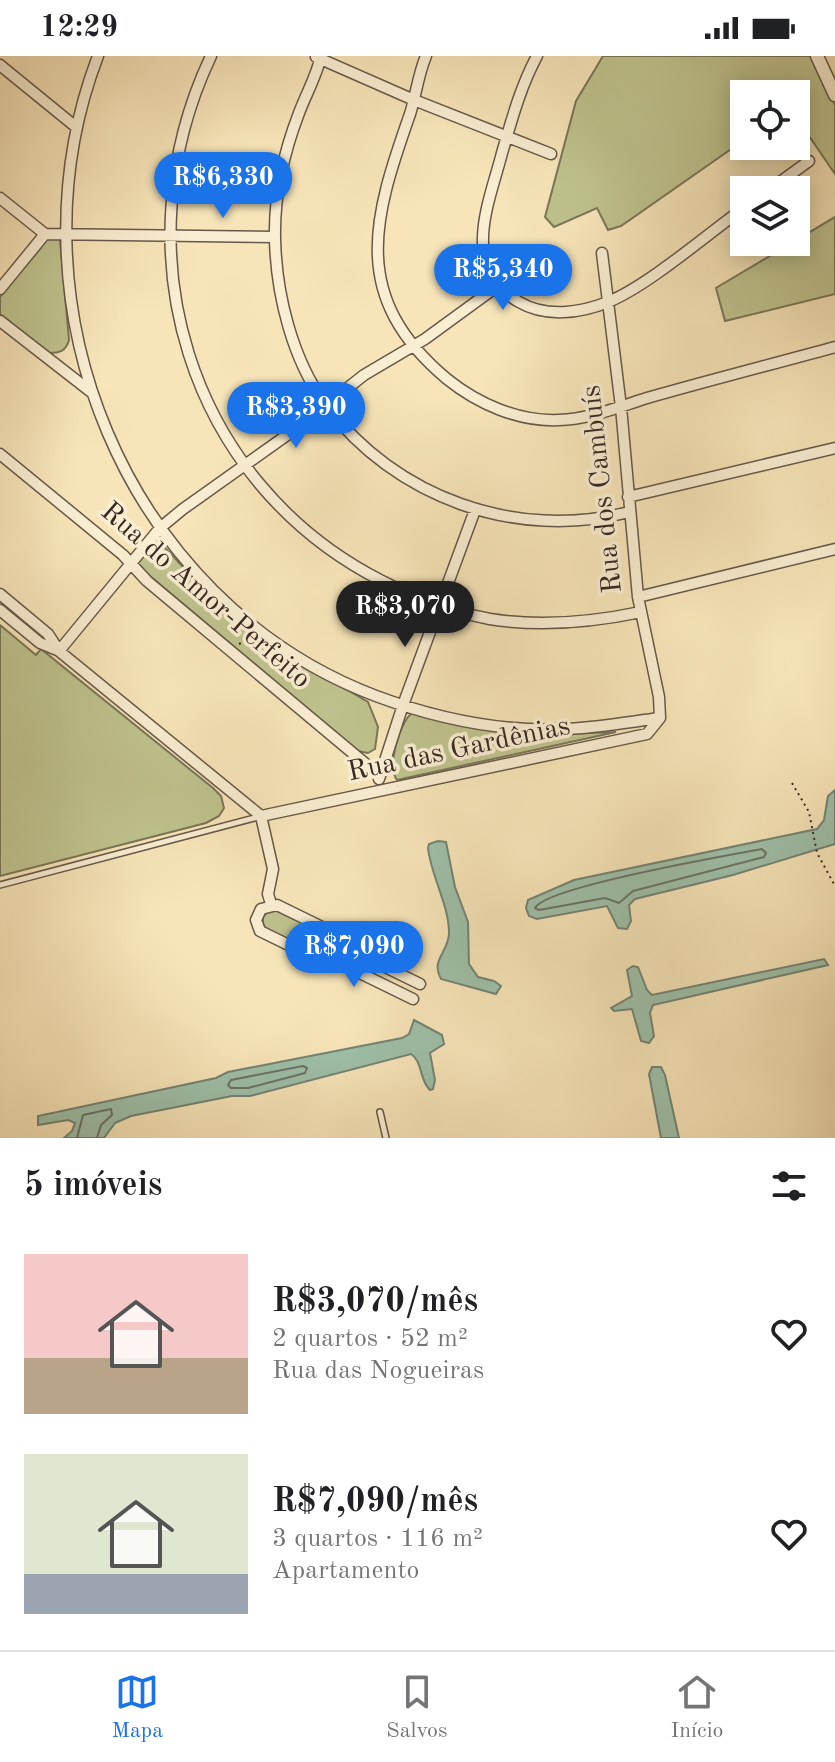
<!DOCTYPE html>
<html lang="pt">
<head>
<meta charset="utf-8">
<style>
	:root { --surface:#fff; --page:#f2f2f2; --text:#202124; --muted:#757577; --line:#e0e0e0; --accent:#1a73e8 }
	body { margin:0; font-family:"Old Standard TT",serif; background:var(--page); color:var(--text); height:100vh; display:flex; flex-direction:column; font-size:30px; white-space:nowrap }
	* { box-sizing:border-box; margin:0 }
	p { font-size:26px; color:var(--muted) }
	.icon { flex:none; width:44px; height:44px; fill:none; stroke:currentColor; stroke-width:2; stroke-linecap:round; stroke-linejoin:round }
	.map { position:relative; height:1082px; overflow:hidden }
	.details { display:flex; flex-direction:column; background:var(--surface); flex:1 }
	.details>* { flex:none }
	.fabs { position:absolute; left:730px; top:24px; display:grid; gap:16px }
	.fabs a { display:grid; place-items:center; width:80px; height:80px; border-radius:0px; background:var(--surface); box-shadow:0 4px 20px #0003; font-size:40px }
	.price { position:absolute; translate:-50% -68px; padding:0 18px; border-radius:28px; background:var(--accent); color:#fff; font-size:26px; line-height:52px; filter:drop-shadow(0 2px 4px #0008) }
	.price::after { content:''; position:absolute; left:50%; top:48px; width:24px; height:18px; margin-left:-12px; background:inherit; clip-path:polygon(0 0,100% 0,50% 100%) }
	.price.current { background:#222; color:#fff }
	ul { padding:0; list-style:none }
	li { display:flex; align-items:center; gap:24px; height:200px; padding:0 24px }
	li span { display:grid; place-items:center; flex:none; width:224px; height:160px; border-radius:0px; color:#555 }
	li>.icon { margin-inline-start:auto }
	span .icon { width:96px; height:96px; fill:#fffc; stroke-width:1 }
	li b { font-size:34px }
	h2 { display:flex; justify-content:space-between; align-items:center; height:96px; padding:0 24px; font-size:34px }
	.status { display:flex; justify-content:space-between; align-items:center; height:56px; padding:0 40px; background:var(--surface); direction:ltr }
	.status svg { height:22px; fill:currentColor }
	.menu { display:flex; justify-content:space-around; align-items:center; height:112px; border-top:2px solid var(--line); background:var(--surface); font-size:22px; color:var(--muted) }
	.menu a { display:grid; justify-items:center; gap:4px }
	.menu .current { color:var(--accent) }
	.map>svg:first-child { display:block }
</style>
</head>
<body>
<div class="status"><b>12:29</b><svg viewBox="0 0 49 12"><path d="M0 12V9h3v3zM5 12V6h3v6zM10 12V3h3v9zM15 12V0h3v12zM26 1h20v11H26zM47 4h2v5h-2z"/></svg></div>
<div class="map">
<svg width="835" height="1082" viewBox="0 0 835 1082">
	<rect width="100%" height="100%" fill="#f7e5b9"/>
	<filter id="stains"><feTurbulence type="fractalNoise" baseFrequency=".0025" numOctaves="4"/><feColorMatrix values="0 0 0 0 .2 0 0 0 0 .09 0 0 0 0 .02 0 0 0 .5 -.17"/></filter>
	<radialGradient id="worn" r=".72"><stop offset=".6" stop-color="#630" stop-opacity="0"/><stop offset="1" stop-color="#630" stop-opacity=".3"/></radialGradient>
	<path fill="#bfc38e" stroke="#7a7659" stroke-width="2" d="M 603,0 L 813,0 L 835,49 L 835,118 L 796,61 L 796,38 L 744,38 L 744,84 L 621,170 L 608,174 L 597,152 L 554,171 L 545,161 L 576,45 Z
		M 835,161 L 835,238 L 725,265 L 716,232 Z
		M 47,183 L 60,183 L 69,284 C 66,295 60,297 49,297 L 0,258 L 0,241 Z
		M 157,483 L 210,540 L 238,564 L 272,590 L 368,646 L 378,671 L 375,693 L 368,697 L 358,695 L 138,510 L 136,506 Z
		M 0,569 L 36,599 L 41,593 L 213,732 L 221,740 L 224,752 L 219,760 L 206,767 L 0,820 Z
		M 412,657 C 486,677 540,679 616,676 L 397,724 C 387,710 399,667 412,657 Z
		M 275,854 L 319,874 L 324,884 L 321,890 L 311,894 L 267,874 L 263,868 L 263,861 L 268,855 Z"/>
	<path fill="#9ec0a9" stroke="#748474" stroke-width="2" d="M 835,734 L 835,788 L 733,819 L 635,843 L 629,849 L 631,865 L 627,873 L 618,872 L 607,850 L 537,863 L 529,860 L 526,852 L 528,844 L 574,824 L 817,773 L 824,764 L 828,740 Z
		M 438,785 L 446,786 L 455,831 L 468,866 L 469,908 L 478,921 L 494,925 L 501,930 L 496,938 L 441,923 C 430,904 449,896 449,877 C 449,849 431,820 428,792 L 429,788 Z
		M 824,903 L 828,909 L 653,949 L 650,957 L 654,980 L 649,987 L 641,985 L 632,953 L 614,955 L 611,952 L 632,940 L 627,914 L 633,910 L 638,911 L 647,934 L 652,939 Z
		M 414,964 L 442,979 L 444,988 L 430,997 L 435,1024 L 433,1033 L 430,1034 C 419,1024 423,1006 411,998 L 250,1040 L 232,1040 L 131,1060 L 115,1067 L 104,1082 L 64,1082 L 72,1075 L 75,1067 L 68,1064 L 38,1069 L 38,1060 L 216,1022 L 228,1016 L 402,982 L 409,978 Z
		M 652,1011 L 661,1011 L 665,1019 L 679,1082 L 661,1082 L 649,1018 Z"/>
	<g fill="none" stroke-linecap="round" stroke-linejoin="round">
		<path stroke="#6a7466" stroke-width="2" d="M 762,793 L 766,797 L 764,801 L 633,835 L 619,847 L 605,842 L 539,854 L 535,852 C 545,831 729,799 762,793 Z
			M 303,1010 L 307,1012 L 305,1017 L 248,1032 L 231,1032 L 228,1029 L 231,1024 Z
			M 77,1082 L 83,1059 L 111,1053 L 112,1059 L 101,1069 L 97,1082"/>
		<defs>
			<path id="service" d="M 0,829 L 258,761
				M 380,1056 L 386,1082"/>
			<path id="minor" d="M 98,0 C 4,246 125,545 376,640 C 435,662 501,676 565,673 C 596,672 629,666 660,662
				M 211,0 C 119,194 187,426 382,525 C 415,542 453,556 490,563 C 539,571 593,566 641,556
				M 321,0 C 317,19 306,38 299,57 C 284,96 274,139 275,182 C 276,237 292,304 326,349 C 395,442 517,485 629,456
				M 426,0 C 418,19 416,39 410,58 C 373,163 349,241 447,323 C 478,348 519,366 559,364 C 590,363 618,351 647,342 C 710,324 773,308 835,291
				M 537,0 C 520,32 512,63 502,97 C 489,148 459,211 519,246 C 546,262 581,257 608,246 C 649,229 706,179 744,152
				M 316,1 L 414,44 L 551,98
				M 0,9 L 76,71
				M 769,134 L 809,105
				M 0,142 L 45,178 L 275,181
				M 602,197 L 621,351 L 638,541 L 659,641 L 660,662
				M 0,233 L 45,178
				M 0,265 L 90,335
				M 0,398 L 123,499 L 147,525 L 379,719
				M 628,441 L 835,392
				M 0,538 L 48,578 L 59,595 L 261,760
				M 638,541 L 835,493
				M 0,554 L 40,587 L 57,594
				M 59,595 L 160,472 L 183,453 L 297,372 L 364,319 L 425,283 L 499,229
				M 379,723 L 403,649 L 475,454
				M 261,760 L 647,678 L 660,662
				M 261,760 L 273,813 L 268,838 L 271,848
				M 277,849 L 326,873 L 330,884 L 326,894 L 309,899 L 260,875 L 256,864 L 261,853 Z
				M 330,884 L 420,928
				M 321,898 L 413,943"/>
			<path id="tertiary" d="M 817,0 L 835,39"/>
		</defs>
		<use href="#service" stroke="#665849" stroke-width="8"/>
		<use href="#minor" stroke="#665849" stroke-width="13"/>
		<use href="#tertiary" stroke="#665849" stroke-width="15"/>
		<path stroke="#362924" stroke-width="2" stroke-dasharray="2 4" stroke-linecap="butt" d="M 239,588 L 254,580
			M 792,727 L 809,756 L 817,797 L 835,830"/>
		<use href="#service" stroke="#faeed2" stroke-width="5"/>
		<use href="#minor" stroke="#faeed2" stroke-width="10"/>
		<use href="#tertiary" stroke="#faeed2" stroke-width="12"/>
	</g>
	<g text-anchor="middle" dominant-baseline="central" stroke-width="7" stroke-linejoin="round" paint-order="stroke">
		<g font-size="28" fill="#362924" stroke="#faeed2">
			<text transform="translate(603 433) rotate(-96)">Rua dos Cambuís</text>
			<text transform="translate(205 540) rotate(41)">Rua do Amor-Perfeito</text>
			<text transform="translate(459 694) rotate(-12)">Rua das Gardênias</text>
		</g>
	</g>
	<rect width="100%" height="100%" filter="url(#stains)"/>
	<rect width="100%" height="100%" fill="url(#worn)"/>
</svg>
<div class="fabs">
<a><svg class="icon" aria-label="locate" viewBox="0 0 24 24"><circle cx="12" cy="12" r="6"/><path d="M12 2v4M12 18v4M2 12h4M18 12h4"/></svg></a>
<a><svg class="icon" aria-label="layers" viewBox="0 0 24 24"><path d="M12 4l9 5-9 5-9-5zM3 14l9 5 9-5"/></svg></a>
</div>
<b class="price" style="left:223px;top:164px">R$6,330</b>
<b class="price" style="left:503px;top:256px">R$5,340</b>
<b class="price" style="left:296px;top:394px">R$3,390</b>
<b class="price current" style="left:405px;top:593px">R$3,070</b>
<b class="price" style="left:354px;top:933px">R$7,090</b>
</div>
<section class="details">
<h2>5 imóveis<svg class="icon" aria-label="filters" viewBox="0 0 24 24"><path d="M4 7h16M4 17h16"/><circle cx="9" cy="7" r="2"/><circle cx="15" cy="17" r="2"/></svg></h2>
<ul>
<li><span style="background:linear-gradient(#f6c9c9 65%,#b9a48a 0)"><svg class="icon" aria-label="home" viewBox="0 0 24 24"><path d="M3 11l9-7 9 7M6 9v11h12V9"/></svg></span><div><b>R$3,070/mês</b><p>2 quartos · 52 m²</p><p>Rua das Nogueiras</p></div><svg class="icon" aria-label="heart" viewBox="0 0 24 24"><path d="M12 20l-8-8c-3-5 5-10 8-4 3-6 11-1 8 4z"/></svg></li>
<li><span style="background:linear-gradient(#dfe7d0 75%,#9aa5b1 0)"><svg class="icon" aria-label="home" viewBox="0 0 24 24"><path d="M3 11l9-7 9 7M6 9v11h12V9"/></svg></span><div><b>R$7,090/mês</b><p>3 quartos · 116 m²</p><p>Apartamento</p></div><svg class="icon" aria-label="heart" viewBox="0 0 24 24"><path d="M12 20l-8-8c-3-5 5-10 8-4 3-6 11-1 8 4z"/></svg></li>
</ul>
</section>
<nav class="menu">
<a class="current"><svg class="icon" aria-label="map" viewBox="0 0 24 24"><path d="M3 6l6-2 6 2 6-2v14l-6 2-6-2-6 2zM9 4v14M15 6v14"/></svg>Mapa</a>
<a><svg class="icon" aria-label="saved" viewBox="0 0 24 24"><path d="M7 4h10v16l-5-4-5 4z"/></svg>Salvos</a>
<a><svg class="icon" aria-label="home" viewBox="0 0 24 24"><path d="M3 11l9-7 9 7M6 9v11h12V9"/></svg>Início</a>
</nav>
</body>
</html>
